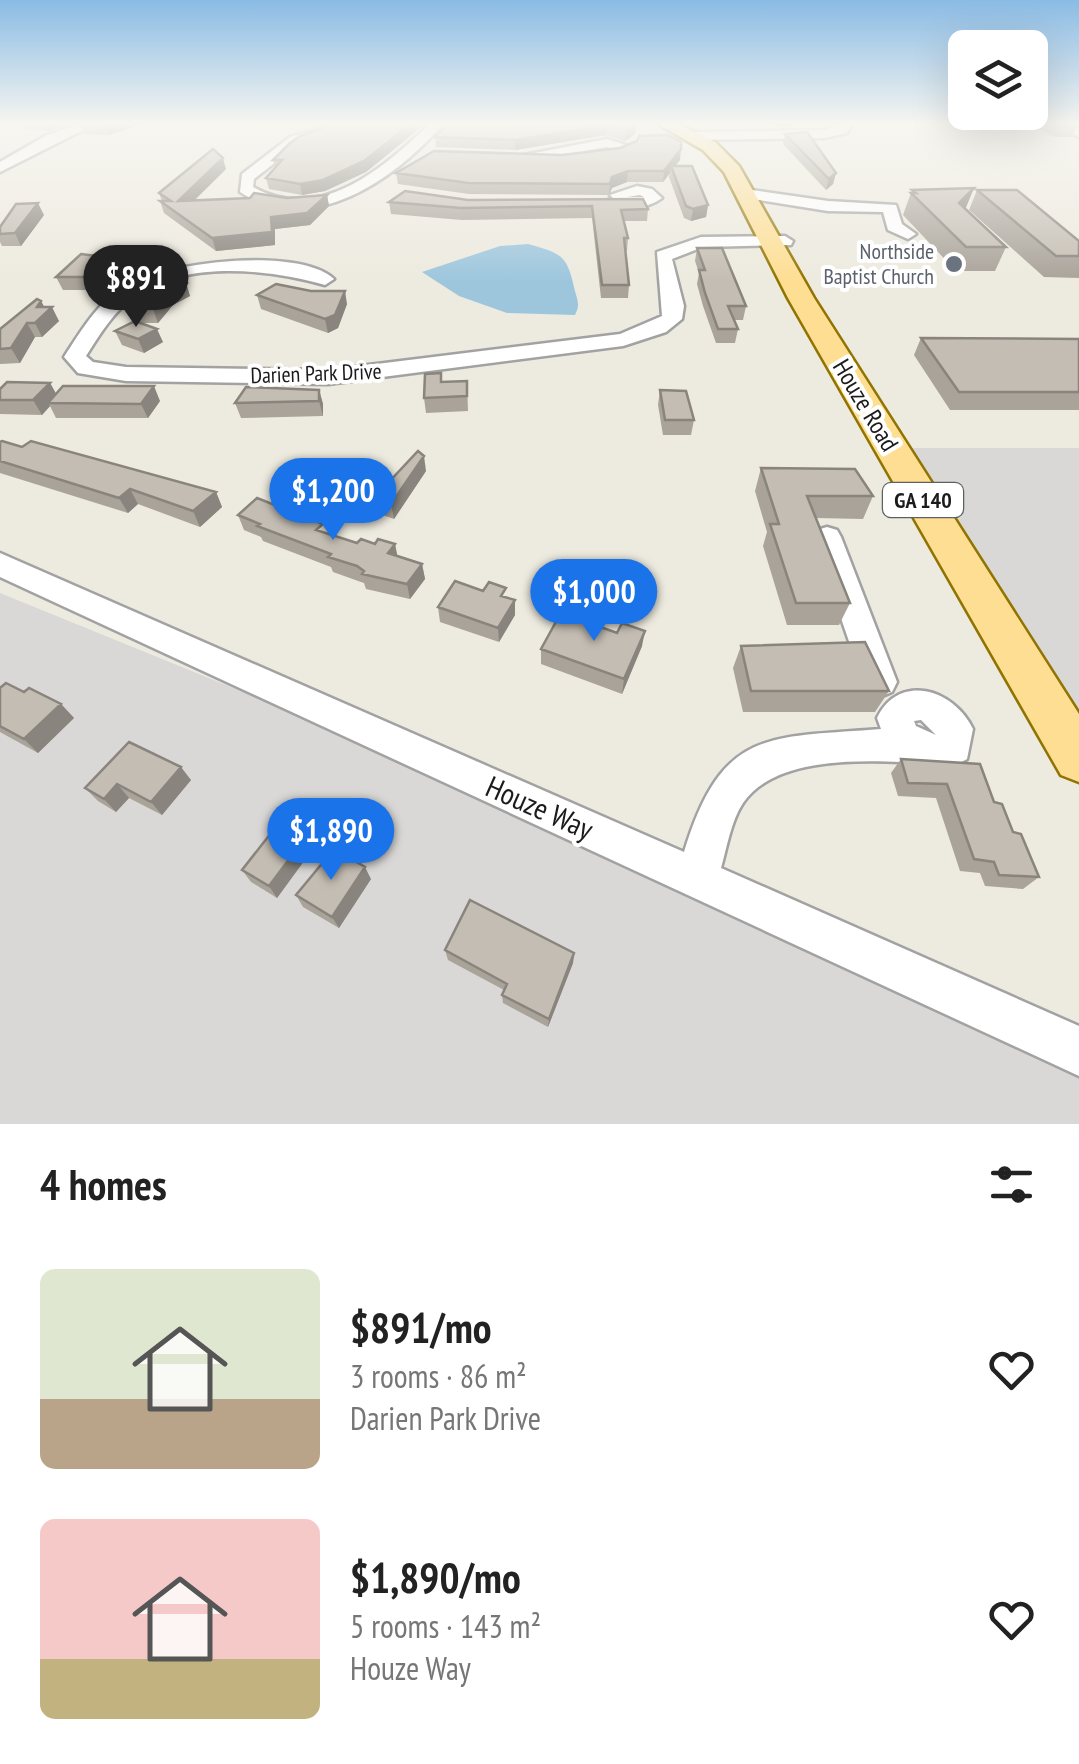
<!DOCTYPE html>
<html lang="en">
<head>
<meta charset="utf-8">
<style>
	:root { --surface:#fff; --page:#f2f2f2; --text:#222; --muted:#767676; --accent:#1a73e8 }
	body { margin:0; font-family:"PT Sans Narrow",sans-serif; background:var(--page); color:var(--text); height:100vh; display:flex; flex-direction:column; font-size:38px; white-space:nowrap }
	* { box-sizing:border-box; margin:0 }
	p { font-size:32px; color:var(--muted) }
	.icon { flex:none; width:55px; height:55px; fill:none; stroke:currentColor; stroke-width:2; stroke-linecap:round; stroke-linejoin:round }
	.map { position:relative; height:1124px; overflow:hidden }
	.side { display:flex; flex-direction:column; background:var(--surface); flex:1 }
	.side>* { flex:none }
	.controls { position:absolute; left:948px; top:30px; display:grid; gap:20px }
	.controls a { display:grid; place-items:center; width:100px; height:100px; border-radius:15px; background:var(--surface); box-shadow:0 10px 40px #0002; font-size:50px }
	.price { position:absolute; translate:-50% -85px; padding:0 22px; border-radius:35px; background:var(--accent); color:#fff; font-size:32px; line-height:65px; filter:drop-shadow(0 2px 5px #0008) }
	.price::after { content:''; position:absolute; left:50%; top:60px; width:30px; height:22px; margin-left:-15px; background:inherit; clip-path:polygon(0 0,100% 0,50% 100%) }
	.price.on { background:#222; color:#fff }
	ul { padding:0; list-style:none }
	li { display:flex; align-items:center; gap:30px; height:250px; padding:0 40px }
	li span { display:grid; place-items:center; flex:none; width:280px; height:200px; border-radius:15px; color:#555 }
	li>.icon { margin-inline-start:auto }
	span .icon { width:120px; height:120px; fill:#fffc; stroke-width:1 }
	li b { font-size:42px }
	h2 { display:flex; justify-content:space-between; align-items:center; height:120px; padding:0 40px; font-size:42px }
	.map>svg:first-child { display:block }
</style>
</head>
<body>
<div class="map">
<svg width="1079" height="1124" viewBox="0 0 1079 1124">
	<rect width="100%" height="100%" fill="#edeadf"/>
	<path fill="#d9d8d7" d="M 908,448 L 1079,448 L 1079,728 Z
		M 0,593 L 334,729 L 1079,1068 L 1079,1124 L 0,1124 Z"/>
	<path fill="#9dc6dd" d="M 528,244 C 563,254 567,255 575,291 C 578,302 580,305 575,315 L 507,313 L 459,296 L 422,272 L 500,246 Z"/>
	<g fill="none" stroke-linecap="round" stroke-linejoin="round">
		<defs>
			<path id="minor" d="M 79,124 L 95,124 L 0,172 L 0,162 L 47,135 Z
				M 335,124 L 353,124 L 300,143 L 254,179 L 253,187 C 320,225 384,167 430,124 L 443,124 C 396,178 313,239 240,192 L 242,174 L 290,137 Z
				M 840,124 L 852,124 L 847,133 L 824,138 L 692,140 L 686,136 L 692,132 L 824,130 Z
				M 1057,124 L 1079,128 L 1079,137 L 1059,127 Z
				M 607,139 L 635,148 L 618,157 L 515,162 L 508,158 ZM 607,147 L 616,149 L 584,151 Z
				M 637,186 L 652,189 L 662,198 C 646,210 616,213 599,203 L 613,198 L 610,195 ZM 640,195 L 644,197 L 627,197 Z
				M 745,189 L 828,201 L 896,205 L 902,224 L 916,234 L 908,239 L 888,230 L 883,212 L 828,211 L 740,197 L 740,191 Z
				M 785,236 L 793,241 L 791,245 L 703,247 L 672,259 L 684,306 L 682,319 L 666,332 L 623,346 L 328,384 L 126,381 L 78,373 L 64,357 C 81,331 97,303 124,287 C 164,262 298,246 334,279 L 325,285 C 269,269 186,260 135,296 C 114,311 100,334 86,356 L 93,362 L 126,367 L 328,370 L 620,334 L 662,316 L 657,252 L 701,237 Z
				M 827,527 L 837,530 L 841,537 L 897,682 L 892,692 L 880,697 L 868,692 L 863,682 L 813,537 L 817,530 Z
				M 0,553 L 684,852 C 722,728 767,738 881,729 L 877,718 C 899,672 954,689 973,729 L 967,759 C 938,776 930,763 901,762 C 852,760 773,759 743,803 C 731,821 727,847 721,868 L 1079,1026 L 1079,1076 L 0,577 ZM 921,720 L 936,735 L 916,726 L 914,721 Z"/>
			<path id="major" d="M 658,124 L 678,124 L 715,142 L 739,166 L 814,298 L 1079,714 L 1079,782 L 1061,775 L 788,298 L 724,172 L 703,150 Z"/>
		</defs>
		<use href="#minor" stroke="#a2a2a2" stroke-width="5"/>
		<use href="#major" stroke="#917400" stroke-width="5"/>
		<use href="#minor" fill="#fff" fill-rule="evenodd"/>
		<use href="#major" fill="#fede93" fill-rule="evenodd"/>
	</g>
	<path fill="#a9a39a" d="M 23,124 L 68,124 L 48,131 L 26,129 Z
		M 80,124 L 142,124 L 109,135 L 85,134 Z
		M 333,124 L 425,124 L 366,172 L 325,191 L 302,195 L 269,189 L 266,178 L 275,168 L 273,160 Z
		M 448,124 L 636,124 L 635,134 L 625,141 L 606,135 L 515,150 L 436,147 L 435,137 Z
		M 770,124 L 794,124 L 793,127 L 772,127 Z
		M 1031,124 L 1079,124 L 1079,125 L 1078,125 L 1072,137 L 1055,137 Z
		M 785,134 L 836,173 L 833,184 L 826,190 L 783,144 Z
		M 680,160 L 675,166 L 708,205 L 706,217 L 691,221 L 684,218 L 669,177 L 670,173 L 663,182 L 627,182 L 612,188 L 609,195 L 469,194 L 398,184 L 396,173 Z
		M 226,169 L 195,200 L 287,198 L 327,195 L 329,206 L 310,225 L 275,229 L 275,245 L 216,251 L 164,213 L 160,201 L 162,201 L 159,193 Z
		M 912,190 L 965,209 L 1006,247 L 995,271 L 956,271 L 903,215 Z
		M 977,190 L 1079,241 L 1079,278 L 1044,277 L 969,210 Z
		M 468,200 L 648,209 L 647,221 L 624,221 L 628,238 L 627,251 L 625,251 L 629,285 L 628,298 L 601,298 L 592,218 L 462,220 L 391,214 L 389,202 Z
		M 44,215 L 21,246 L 2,246 L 0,242 L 0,227 Z
		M 697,248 L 746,306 L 743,320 L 734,320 L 738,329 L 735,343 L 716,343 L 703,306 L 697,284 L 699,273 L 695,261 Z
		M 104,257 L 110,270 L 90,290 L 63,290 L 56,277 Z
		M 186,283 L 190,296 L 173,305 L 158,323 L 140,323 L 163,342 L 144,353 L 122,345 L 115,331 L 135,321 L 130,309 Z
		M 311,291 L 347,304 L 338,328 L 328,333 L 261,309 L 257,295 Z
		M 41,301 L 44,307 L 59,321 L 42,337 L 35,337 L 20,363 L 0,364 L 0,329 Z
		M 921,338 L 1079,339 L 1079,410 L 950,410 L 914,355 Z
		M 441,373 L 442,382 L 467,381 L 468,411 L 426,413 L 424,398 Z
		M 50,383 L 56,394 L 160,401 L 148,418 L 56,418 L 50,406 L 42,415 L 0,414 L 0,389 Z
		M 319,390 L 323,404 L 323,416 L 241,418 L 235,403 Z
		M 660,390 L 694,420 L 691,435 L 663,435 L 658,405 Z
		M 0,442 L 216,492 L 222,507 L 200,527 L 138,504 L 128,513 L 0,473 Z
		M 761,468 L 873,496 L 863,519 L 816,518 L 850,603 L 839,625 L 787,625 L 763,546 L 767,532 L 755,491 Z
		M 426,471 L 394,519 L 377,513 L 374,498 Z
		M 238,515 L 326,533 L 357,543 L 395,544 L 397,556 L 422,564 L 425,579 L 410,599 L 366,589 L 364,583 L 361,582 L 333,572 L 331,567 L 263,541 L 261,537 L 244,530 Z
		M 507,598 L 515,600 L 515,615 L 499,642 L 440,622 L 438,607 Z
		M 580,615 L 580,620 L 617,633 L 642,646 L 622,694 L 541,664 L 541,649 Z
		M 741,646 L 889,691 L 875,712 L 743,712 L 733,668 Z
		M 0,688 L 24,692 L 61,704 L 74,718 L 38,753 L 0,732 Z
		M 901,759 L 994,802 L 1039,877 L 1023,889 L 985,886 L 980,873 L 960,871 L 936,798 L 898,796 L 891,773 Z
		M 191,780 L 162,815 L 129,798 L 116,812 L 98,801 L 85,788 Z
		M 315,846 L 277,898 L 251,882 L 242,870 Z
		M 371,879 L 339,928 L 303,907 L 296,895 Z
		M 445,950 L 574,953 L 573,963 L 548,1027 L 503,1003 L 502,995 L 504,990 L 448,960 Z"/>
	<path fill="#89847d" d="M 45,124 L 68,124 L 48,131 Z
		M 110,124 L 142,124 L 109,135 L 105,125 Z
		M 411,124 L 425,124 L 366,172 L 325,191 L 302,195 L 300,184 Z
		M 636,124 L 635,134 L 625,141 L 626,130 Z
		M 607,125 L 606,135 L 515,150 L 515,140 Z
		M 681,149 L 680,160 L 672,170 L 671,166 L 670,173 L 663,182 L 664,171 Z
		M 223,158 L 226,169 L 182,212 L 178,201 Z
		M 628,171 L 627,182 L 612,188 L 609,195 L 610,184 L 612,177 Z
		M 836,173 L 833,184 L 826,190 L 829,179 Z
		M 974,188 L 965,210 L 959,203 Z
		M 327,195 L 329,206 L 310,225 L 275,229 L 275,245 L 216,251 L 212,238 Z
		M 38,203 L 44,215 L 21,246 L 15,233 Z
		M 708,205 L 706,217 L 691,221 L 693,209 Z
		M 104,257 L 110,270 L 90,290 L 84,277 Z
		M 186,283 L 190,296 L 173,305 L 158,323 L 153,309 L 168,291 Z
		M 345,291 L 347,304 L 338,328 L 328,333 L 325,319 Z
		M 41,301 L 47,312 L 52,307 L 59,321 L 42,337 L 35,323 L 37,307 Z
		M 27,323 L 35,337 L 20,363 L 11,348 Z
		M 157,329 L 163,342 L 144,353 L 138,339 Z
		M 50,383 L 58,397 L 48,403 L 50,406 L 42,415 L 33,400 Z
		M 154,386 L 160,401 L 148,418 L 141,404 Z
		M 319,390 L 323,404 L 323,416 L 319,401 Z
		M 424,456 L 426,471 L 394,519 L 391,504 Z
		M 130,489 L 138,504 L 128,513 L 119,498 Z
		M 216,492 L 222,507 L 200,527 L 193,511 Z
		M 395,544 L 398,559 L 388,553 Z
		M 422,564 L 425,579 L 410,599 L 407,584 Z
		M 515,600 L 515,615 L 499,642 L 498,628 Z
		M 645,631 L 642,646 L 622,694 L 624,679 Z
		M 61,704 L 74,718 L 38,753 L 24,739 Z
		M 181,767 L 191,780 L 162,815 L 151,802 Z
		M 117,784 L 129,798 L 116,812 L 104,799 Z
		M 308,834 L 315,846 L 277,898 L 269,886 Z
		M 365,867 L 371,879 L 339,928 L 332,917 Z
		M 574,953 L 573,963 L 548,1027 L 549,1019 Z"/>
	<path fill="#c4bdb3" stroke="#89847d" stroke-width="2.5" d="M 333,124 L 411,124 L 364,161 L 323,180 L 300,184 L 266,178 L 282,160 L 273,160 L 290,143 L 300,136 Z
		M 448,124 L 636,124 L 626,130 L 607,125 L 515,140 L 435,137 Z
		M 807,132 L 836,173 L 829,179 L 785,134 Z
		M 668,135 L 681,142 L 681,149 L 664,171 L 628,171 L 612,177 L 610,184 L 468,183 L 396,173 L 434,151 L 562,155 L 620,148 L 637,141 L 639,136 Z
		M 213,149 L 223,158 L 178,201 L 250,198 L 254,193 L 287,198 L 327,195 L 307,213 L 271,217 L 272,232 L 212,238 L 160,201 L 171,201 L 159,193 Z
		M 671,166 L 692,166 L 708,205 L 693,209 L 686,206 Z
		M 974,188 L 959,203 L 1006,247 L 966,247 L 911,193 L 916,193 L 912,190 Z
		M 977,190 L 1017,190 L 1079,241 L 1079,256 L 1056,256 Z
		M 405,191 L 468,200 L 643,199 L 648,209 L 621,210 L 628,238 L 624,238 L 629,285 L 602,285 L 592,206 L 461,208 L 389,202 Z
		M 38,203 L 15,233 L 0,234 L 0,227 L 16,204 Z
		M 697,248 L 722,248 L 746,306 L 728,306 L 738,329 L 718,329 L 705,293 L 699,270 L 705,270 Z
		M 81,254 L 104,257 L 84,277 L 56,277 Z
		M 160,275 L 186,283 L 168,291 L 153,309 L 130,309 Z
		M 276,284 L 311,291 L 345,291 L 335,315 L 325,319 L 257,295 Z
		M 37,299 L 41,301 L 37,307 L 52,307 L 35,323 L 27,323 L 11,348 L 0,349 L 0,329 Z
		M 135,321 L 157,329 L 138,339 L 115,331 Z
		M 921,338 L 1079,339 L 1079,392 L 959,392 Z
		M 441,373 L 441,382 L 467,381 L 467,396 L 424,398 L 425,374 Z
		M 7,382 L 50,383 L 33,400 L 0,400 L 0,389 Z
		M 63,386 L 154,386 L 141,404 L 48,403 Z
		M 246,387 L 319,390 L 319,401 L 235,403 Z
		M 660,390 L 686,391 L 694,420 L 665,420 Z
		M 2,441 L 22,447 L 31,441 L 216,492 L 193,511 L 130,489 L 119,498 L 0,461 L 0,442 Z
		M 418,451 L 424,456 L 391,504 L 374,498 Z
		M 761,468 L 855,469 L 873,496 L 807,496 L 850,603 L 796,603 L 770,524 L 779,524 Z
		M 257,498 L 323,524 L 316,530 L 357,543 L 361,539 L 375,544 L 378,539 L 395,544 L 388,553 L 422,564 L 407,584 L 362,574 L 364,571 L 357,566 L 328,557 L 331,554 L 257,526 L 260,524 L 238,515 Z
		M 455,581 L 483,591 L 489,582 L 506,588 L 501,596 L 515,600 L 498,628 L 438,607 Z
		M 563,609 L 580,615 L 578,619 L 617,633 L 622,623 L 645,631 L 624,679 L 541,649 Z
		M 865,642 L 889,691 L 751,691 L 741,646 Z
		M 6,683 L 24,692 L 29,688 L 61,704 L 24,739 L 0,726 L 0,688 Z
		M 129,742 L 181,767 L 151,802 L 117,784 L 104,799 L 85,788 Z
		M 901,759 L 980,764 L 994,802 L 1002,804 L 1013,832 L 1021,834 L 1039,877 L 999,875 L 994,862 L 974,859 L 947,784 L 908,783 Z
		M 282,819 L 308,834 L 269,886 L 242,870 Z
		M 334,849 L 365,867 L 332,917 L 296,895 Z
		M 470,900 L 574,953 L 549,1019 L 502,995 L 507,984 L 445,950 Z"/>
	<linearGradient id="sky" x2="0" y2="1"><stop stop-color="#8abbe4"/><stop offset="0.44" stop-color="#f7f6f1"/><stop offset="1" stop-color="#f7f6f1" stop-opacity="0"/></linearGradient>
	<rect width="1079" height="281" fill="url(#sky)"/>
	<circle fill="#6b7280" stroke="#fff" stroke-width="4" cx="954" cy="264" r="10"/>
	<g text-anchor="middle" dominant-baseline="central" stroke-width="8" stroke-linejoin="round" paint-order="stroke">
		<g font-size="22" fill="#5b616d" stroke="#fff" text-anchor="end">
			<text x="934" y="251">Northside<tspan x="934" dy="25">Baptist Church</tspan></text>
		</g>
		<g font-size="22" fill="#1b1b1b" stroke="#fff">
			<text transform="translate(316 373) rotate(-2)">Darien Park Drive</text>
		</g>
		<rect fill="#fff" stroke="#5f5f5f" stroke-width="2.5" x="883" y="483" width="80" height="34" rx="8"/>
		<g font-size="22" font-weight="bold" fill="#1b1b1b">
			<text x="923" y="500">GA 140</text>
		</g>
		<g font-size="25" fill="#1b1b1b" stroke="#fff">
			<text transform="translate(866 405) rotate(59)">Houze Road</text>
		</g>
		<g font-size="30" fill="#1b1b1b" stroke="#fff">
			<text transform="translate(540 807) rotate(24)">Houze Way</text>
		</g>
	</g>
</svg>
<div class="controls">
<a><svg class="icon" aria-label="layers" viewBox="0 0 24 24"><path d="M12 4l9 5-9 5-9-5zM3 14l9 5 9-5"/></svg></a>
</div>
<b class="price on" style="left:136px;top:330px">$891</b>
<b class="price" style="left:333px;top:543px">$1,200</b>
<b class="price" style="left:594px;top:644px">$1,000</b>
<b class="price" style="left:331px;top:883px">$1,890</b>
</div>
<section class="side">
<h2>4 homes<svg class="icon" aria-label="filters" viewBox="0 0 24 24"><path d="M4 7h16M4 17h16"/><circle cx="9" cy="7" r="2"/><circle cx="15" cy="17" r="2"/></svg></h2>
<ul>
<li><span style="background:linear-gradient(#dfe7d0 65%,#b9a48a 0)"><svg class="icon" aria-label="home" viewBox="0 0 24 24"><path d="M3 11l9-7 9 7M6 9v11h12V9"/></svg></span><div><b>$891/mo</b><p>3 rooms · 86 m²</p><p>Darien Park Drive</p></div><svg class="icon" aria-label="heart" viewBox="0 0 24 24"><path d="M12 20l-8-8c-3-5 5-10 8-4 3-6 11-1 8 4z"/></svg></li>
<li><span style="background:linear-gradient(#f6c9c9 70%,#c2b280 0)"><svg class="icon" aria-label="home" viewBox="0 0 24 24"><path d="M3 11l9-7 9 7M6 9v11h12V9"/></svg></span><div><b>$1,890/mo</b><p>5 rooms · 143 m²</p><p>Houze Way</p></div><svg class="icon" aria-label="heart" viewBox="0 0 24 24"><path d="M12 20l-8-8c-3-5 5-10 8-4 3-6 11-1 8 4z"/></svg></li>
</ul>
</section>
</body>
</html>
